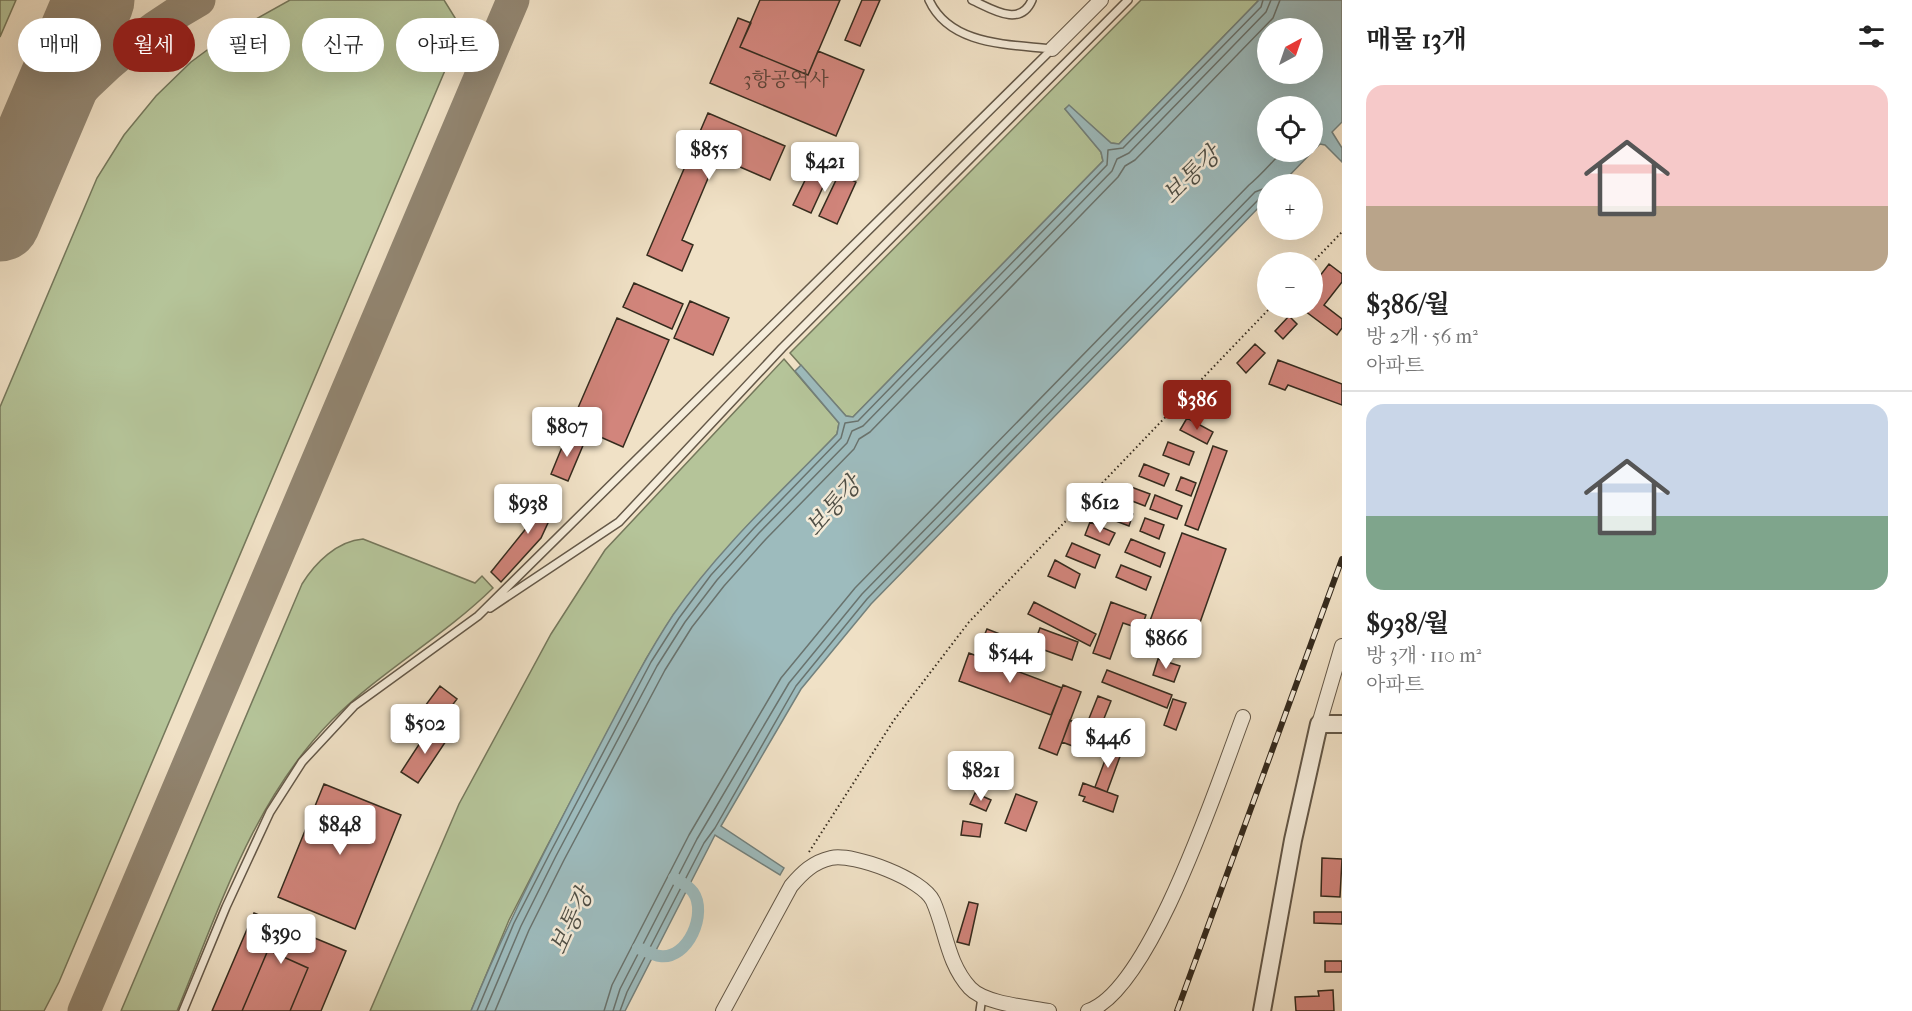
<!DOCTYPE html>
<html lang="ko">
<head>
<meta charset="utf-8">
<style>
	:root { --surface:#fff; --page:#f2f2f2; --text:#222; --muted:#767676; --line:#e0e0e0; --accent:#8f2418 }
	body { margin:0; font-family:"IM FELL French Canon","Noto Serif KR",serif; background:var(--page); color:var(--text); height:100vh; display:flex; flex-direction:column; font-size:22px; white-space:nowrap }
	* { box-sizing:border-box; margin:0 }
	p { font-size:20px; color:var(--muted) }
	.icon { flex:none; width:33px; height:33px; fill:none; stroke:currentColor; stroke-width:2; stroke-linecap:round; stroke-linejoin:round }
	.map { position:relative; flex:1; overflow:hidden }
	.sheet { display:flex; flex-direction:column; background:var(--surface); width:570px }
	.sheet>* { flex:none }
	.top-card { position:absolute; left:18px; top:18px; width:570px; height:54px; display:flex; gap:12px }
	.needle { width:39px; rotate:40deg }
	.tools { position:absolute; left:1257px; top:18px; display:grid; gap:12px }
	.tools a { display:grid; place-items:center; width:66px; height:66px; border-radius:50%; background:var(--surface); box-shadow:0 6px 24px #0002; font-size:30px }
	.price { position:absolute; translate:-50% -51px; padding:0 14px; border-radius:6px; background:#fff; color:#222; font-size:20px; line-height:39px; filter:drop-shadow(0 2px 3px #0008) }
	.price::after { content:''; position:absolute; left:50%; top:36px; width:18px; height:14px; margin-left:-9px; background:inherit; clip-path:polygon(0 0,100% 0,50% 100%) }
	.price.current { background:var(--accent); color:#fff }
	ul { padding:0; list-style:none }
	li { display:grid; align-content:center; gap:12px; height:318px; padding:0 24px }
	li+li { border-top:2px solid var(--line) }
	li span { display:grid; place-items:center; height:186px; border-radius:18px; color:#555 }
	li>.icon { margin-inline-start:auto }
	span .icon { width:108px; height:108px; fill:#fffc; stroke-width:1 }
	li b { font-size:26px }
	h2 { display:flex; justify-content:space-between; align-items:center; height:72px; padding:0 24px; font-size:26px }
	.pill { padding:0 21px; border-radius:27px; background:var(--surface); box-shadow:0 6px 24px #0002; font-size:21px; line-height:54px }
	.pill.current { background:var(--accent); color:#fff }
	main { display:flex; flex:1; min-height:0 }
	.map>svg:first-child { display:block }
</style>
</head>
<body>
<main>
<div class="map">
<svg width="1342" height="1011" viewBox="0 0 1342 1011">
	<rect width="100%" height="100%" fill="#f0e1c6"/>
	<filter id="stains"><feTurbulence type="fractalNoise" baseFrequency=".00333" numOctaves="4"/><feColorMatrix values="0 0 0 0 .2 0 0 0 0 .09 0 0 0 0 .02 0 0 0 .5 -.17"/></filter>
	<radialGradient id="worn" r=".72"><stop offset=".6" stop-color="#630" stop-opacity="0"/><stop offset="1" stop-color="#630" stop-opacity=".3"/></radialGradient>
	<path fill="#b5c499" stroke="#75785c" stroke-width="1.5" d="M 0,0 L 16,0 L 0,37 Z
		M 290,0 L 444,0 L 457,21 L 457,42 L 59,982 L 44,1011 L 0,1011 L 0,407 L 97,178 L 124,135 L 156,96 L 191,62 L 229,34 Z
		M 1141,0 L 1259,0 L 1119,144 L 1111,143 L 1069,106 L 1065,109 L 1101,152 L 1103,161 L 853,417 L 846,416 L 790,353 Z
		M 784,359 L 839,423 L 837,434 L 749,524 L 707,572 L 674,614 L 646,659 L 545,850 L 509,920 L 471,1011 L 370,1011 L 459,804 L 551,634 L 605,550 Z
		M 363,539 L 475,583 L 482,576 L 493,588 C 443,637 381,671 332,720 C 253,800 219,910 177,1011 L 121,1011 L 302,584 C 315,563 337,541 363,539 Z"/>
	<path fill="#9dbbbd" stroke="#73817d" stroke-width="1.5" fill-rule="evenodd" d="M 1259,0 L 1342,0 L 1342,122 L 1332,132 L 1342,148 L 1342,162 L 1325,145 L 1320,144 L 1281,184 L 1268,184 L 1267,199 L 871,604 L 801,689 L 721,826 L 784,868 L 780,875 L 715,835 L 625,1011 L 471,1011 C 506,925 548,844 591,762 C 617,713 642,662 673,615 C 719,548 781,492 837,434 L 839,423 L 795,371 L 801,365 L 846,416 L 853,417 L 1103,161 L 1101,152 L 1065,109 L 1069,105 L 1111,143 L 1119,144 ZM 1312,28 L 1312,74 L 1268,74 L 1268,28 ZM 1312,106 L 1312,152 L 1268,152 L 1268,106 Z"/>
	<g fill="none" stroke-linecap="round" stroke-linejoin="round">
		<path stroke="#69736e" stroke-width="1.5" d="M 477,1011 L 514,923 L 550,853 L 651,662 L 679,618 L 711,575 L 754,528 L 841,438 L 845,423 L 858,421 L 1107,165 L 1108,150 L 1123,148 L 1261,7 L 1263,0
			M 485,1011 L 521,926 L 556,856 L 657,666 L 685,622 L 717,580 L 759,533 L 847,443 L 852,431 L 863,426 L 1112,171 L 1117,159 L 1129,153 L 1266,12 L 1271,0
			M 495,1011 L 529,930 L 564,860 L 665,670 L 692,627 L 724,586 L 766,539 L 854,449 L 859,439 L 870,432 L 1118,177 L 1125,166 L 1135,160 L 1273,18 L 1280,0
			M 604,1011 L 612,985 L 689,835 L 781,678 L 855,588 L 1249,185 C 1261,175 1270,164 1282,152
			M 613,1011 L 620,989 L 697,839 L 789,683 L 862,594 L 1255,192 L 1268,187
			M 620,1011 L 627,992 L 704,843 L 715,828 L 796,686 L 867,599 L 1261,197 L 1268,195"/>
		<path stroke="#9dbbbd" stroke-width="12" d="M 638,948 C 644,950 653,955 660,956 C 688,960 708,913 693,892 C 689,886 681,882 674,878"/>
		<path stroke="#928672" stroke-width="33" d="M 30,151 C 76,89 132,37 199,0
			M 84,1011 L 513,0"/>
		<path stroke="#928672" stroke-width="81" d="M 0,221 L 94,0"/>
	</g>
	<path fill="#d2857c" stroke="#352b1e" stroke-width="1.5" d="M 760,0 L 840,0 L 808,75 L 740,47 Z
		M 862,0 L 880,0 L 860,46 L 845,40 Z
		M 738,18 L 751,23 L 740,47 L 808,75 L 818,51 L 864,70 L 836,136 L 710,83 Z
		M 708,113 L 785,146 L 770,180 L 717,157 L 682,240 L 693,245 L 682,271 L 647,255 Z
		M 814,162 L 856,182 L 837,224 L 819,216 L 836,180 L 828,176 L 811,213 L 793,205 Z
		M 1329,264 L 1342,274 L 1342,282 L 1324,305 L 1342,319 L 1342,328 L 1337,335 L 1301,308 L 1312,308 L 1312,286 Z
		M 634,283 L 683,304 L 672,329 L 623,307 Z
		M 690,301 L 729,318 L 713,355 L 674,338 Z
		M 1289,316 L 1297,324 L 1283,339 L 1275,331 Z
		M 617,318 L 669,340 L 623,447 L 571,424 Z
		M 1255,344 L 1265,353 L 1246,373 L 1237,363 Z
		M 1278,360 L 1342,384 L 1342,405 L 1288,385 L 1285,390 L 1269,384 Z
		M 1187,418 L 1213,432 L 1207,444 L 1180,430 Z
		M 567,435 L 584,443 L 568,481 L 551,474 Z
		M 1168,442 L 1194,452 L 1189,465 L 1163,455 Z
		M 1213,446 L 1227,451 L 1198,530 L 1185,525 Z
		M 1144,464 L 1169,474 L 1164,486 L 1139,476 Z
		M 1181,477 L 1196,483 L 1191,496 L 1176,490 Z
		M 1123,484 L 1150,494 L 1145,506 L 1119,496 Z
		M 544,489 L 560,497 L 541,538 L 501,582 L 491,572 L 528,526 Z
		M 1155,495 L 1182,506 L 1177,519 L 1150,509 Z
		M 1105,503 L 1133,514 L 1129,526 L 1100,515 Z
		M 1145,518 L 1164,525 L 1159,539 L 1140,531 Z
		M 1090,522 L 1115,533 L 1109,545 L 1085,535 Z
		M 1182,533 L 1226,549 L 1192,645 L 1147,629 Z
		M 1131,539 L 1165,553 L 1160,567 L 1125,552 Z
		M 1072,543 L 1100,555 L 1095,568 L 1066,556 Z
		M 1055,560 L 1080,574 L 1075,588 L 1048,576 Z
		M 1121,565 L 1151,577 L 1146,590 L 1116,577 Z
		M 1034,602 L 1096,634 L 1090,646 L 1028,614 Z
		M 1111,602 L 1146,615 L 1141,629 L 1123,623 L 1110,659 L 1093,653 Z
		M 1040,628 L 1078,642 L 1072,660 L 1033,646 Z
		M 987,629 L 1018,641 L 1011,660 L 979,648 Z
		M 969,653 L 1062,688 L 1051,715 L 959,681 Z
		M 1158,659 L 1180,666 L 1174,682 L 1153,675 Z
		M 1107,670 L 1172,695 L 1167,708 L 1102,682 Z
		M 1063,685 L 1081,692 L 1057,755 L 1039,748 Z
		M 440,686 L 457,699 L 439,723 L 422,710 Z
		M 1098,696 L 1111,701 L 1099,731 L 1086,726 Z
		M 1173,699 L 1186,703 L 1176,730 L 1164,725 Z
		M 1070,720 L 1099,731 L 1091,753 L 1062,742 Z
		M 431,726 L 448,738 L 418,783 L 401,772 Z
		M 1110,747 L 1122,751 L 1107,792 L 1095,787 Z
		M 1083,783 L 1118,796 L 1113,812 L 1083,801 L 1085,797 L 1079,795 Z
		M 324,784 L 401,815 L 355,929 L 278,897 Z
		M 975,793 L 991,800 L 986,811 L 970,804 Z
		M 1016,794 L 1037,802 L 1026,831 L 1005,823 Z
		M 963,821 L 982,824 L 980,837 L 961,835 Z
		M 1322,858 L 1342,859 L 1340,897 L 1321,896 Z
		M 969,902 L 978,904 L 969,945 L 957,942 Z
		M 1314,912 L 1342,912 L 1342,924 L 1314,923 Z
		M 254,913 L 346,951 L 321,1011 L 290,1011 L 308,968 L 268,950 L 242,1011 L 212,1011 Z
		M 254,913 L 346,951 L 321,1011 L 212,1011 Z
		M 1325,961 L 1342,961 L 1342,972 L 1325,972 Z
		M 1333,990 L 1334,1011 L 1296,1011 L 1295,997 L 1319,996 L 1318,991 Z"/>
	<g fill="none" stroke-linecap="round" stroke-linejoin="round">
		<defs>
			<path id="service" d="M 929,0 C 950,46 1009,44 1052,49
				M 972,0 C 992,9 1020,28 1032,0
				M 490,608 L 619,522 L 782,348 L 1128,0
				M 183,1011 L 226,907 L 270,812 L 302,762 L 354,706 L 478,616 L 1052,49
				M 980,1011 L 982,997"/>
			<path id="minor" d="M 1052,49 L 1101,0
				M 1319,724 L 1342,646
				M 723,1011 L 791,886 C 802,873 813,862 831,858 C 854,853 923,879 933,901 C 946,930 947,963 970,988 C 985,1004 1028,1007 1049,1011
				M 1088,1011 C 1151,990 1219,780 1243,717"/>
			<path id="tertiary" d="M 1262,1011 L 1293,840 L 1319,724 L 1342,724"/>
		</defs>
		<use href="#service" stroke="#645848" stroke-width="10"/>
		<use href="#minor" stroke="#645848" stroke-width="16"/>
		<use href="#tertiary" stroke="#645848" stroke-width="20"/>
		<path stroke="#352b1e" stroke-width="2" stroke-dasharray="1.5 3" stroke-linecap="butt" d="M 1312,263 L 1342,232
			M 809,852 L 894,720 L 969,622 L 1270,308"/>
		<use href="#service" stroke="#f5ecda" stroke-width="7"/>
		<use href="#minor" stroke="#f5ecda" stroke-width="14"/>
		<use href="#tertiary" stroke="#f5ecda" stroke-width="16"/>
		<defs>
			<path id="rail" d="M 1177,1011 L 1342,559"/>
		</defs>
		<use href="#rail" stroke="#352b1e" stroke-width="6"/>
		<use href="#rail" stroke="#f5ecda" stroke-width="4" stroke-dasharray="11" stroke-linecap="butt"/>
	</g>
	<g text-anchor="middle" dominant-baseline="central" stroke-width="5" stroke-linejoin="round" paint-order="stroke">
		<g font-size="20" fill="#5c4236">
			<text x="786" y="79">3항공역사</text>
		</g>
		<g font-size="24" font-style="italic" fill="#4f4f46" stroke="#f5ecda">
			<text transform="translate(1191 175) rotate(-44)">보통강</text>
			<text transform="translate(833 506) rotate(-48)">보통강</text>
			<text transform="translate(571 921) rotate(-65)">보통강</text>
		</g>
	</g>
	<rect width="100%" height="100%" filter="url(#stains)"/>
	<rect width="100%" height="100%" fill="url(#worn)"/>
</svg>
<div class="tools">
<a><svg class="needle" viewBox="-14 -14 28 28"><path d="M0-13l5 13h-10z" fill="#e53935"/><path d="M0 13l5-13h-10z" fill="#767676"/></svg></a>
<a><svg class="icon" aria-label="locate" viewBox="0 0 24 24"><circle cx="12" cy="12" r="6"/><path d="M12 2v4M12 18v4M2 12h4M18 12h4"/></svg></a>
<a>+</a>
<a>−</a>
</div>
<b class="price" style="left:709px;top:181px">$855</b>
<b class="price" style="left:825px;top:193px">$421</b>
<b class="price current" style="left:1197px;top:431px">$386</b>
<b class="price" style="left:567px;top:458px">$807</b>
<b class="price" style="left:1100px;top:534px">$612</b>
<b class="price" style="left:528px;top:535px">$938</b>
<b class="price" style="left:1166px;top:670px">$866</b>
<b class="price" style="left:1010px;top:684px">$544</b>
<b class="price" style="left:425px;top:755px">$502</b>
<b class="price" style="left:1108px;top:769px">$446</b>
<b class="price" style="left:981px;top:802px">$821</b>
<b class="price" style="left:340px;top:856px">$848</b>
<b class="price" style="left:281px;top:965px">$390</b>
<div class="top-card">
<a class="pill">매매</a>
<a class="pill current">월세</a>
<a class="pill">필터</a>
<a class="pill">신규</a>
<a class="pill">아파트</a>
</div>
</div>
<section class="sheet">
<h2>매물 13개<svg class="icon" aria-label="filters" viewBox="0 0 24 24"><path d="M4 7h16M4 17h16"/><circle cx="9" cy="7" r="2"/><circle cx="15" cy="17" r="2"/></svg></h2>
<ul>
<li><span style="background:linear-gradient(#f6c9c9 65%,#b9a48a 0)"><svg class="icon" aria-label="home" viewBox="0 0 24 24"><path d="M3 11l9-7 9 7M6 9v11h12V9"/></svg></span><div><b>$386/월</b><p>방 2개 · 56 m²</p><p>아파트</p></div></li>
<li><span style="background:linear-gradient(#c9d6e8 60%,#7fa58c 0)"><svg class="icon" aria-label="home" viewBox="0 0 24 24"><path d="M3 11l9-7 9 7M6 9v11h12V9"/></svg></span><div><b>$938/월</b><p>방 3개 · 110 m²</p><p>아파트</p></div></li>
</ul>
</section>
</main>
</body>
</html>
